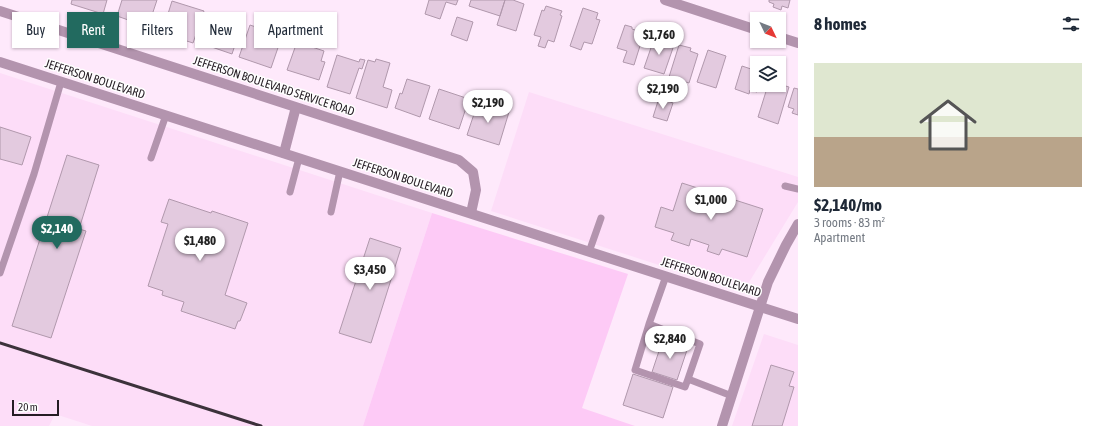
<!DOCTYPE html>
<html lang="en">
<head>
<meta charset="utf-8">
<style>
	:root { --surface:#fff; --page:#f6f6f7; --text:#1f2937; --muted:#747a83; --line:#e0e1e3; --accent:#226a5f }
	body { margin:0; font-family:"Asap Condensed",sans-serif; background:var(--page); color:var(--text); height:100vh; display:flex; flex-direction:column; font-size:15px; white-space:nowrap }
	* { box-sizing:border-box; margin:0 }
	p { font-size:13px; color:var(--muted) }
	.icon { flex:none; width:22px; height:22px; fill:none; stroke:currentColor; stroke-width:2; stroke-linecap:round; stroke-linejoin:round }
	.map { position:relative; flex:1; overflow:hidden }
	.side { display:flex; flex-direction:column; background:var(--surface); width:300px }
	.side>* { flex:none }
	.guide { position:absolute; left:12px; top:12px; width:380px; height:36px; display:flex; gap:8px }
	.needle { width:26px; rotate:133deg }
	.controls { position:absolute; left:750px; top:12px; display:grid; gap:8px }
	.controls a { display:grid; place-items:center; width:36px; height:36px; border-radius:0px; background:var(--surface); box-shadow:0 1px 3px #0004; font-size:20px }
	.scale { position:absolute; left:12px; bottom:10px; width:47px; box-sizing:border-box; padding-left:4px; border:2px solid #251c24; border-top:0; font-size:11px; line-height:14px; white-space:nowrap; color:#251c24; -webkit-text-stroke:3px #fefefe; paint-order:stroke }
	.price { position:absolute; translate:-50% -34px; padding:0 9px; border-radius:14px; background:#fff; color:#222; font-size:13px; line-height:26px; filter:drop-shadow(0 1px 2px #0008) }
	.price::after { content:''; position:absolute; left:50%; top:24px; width:12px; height:9px; margin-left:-6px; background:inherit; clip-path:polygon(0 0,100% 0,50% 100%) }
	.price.selected { background:var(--accent); color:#fff }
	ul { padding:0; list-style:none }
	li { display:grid; align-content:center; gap:8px; height:212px; padding:0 16px }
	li+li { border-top:1px solid var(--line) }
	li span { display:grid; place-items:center; height:124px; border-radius:0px; color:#555 }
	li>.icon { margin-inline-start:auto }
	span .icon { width:72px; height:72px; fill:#fffc; stroke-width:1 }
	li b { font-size:17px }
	h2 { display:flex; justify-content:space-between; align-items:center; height:48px; padding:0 16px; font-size:17px }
	.pill { padding:0 14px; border-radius:0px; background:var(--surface); box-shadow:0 1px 3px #0004; font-size:14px; line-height:36px }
	.pill.selected { background:var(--accent); color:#fff }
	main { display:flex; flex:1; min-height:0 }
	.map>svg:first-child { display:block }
</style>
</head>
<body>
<main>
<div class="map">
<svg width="798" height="426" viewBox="0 0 798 426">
	<rect width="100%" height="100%" fill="#fee9fb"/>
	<path fill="#fdddf8" d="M 0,73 L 432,213 L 363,426 L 92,426 L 55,414 L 49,426 L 0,426 Z
		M 529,92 L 798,177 L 798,202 L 743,292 L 491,211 Z
		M 764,334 L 798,345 L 798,426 L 732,426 Z"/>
	<path fill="#fdcaf6" d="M 432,213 L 628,274 L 582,408 L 635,426 L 363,426 Z"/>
	<path fill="#e3cadf" stroke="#b098ac" d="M 72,0 L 107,0 L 103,14 L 71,4 Z
		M 122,0 L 157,0 L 148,27 L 117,16 Z
		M 429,0 L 458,0 L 456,5 L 446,2 L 440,19 L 425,14 Z
		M 471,0 L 505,0 L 500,16 L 469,6 Z
		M 505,0 L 513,0 L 524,4 L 516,31 L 497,25 Z
		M 769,0 L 790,0 L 788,8 L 782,6 L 781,10 L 773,7 L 774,4 L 769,2 Z
		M 172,1 L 204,11 L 193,43 L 162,33 Z
		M 546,6 L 562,11 L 560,15 L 562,16 L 554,42 L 548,40 L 545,48 L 538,46 L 541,37 L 534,35 L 542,10 L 544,11 Z
		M 583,8 L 598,13 L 596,19 L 600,20 L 592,44 L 584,42 L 581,50 L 570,46 Z
		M 213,15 L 242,24 L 232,54 L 203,44 Z
		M 457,17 L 473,22 L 467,41 L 451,35 Z
		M 250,25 L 282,36 L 271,68 L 239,57 Z
		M 625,25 L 632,27 L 632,29 L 644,33 L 634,65 L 623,62 L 627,51 L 617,48 Z
		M 654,39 L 674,45 L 664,74 L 644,68 Z
		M 297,42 L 324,51 L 321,61 L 325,62 L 319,80 L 287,70 Z
		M 679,45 L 691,48 L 690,51 L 698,54 L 689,83 L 669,77 Z
		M 708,50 L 726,56 L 716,88 L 697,82 Z
		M 337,55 L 359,62 L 360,59 L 365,60 L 362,69 L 359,68 L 350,94 L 327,87 Z
		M 376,59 L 390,63 L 383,87 L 392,90 L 387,108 L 356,98 L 368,60 L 375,62 Z
		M 742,66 L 757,71 L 757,85 L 759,85 L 757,92 L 750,90 L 749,94 L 735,89 Z
		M 407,79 L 430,86 L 420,117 L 395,108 L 400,93 L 402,94 Z
		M 779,84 L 789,87 L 778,124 L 758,117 L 768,85 L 779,85 Z
		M 794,88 L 798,89 L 798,115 L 792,113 L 794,109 L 788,107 Z
		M 439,89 L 469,99 L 459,129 L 429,119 Z
		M 659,98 L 673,103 L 667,121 L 653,117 Z
		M 478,102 L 509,112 L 499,145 L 467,135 Z
		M 0,127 L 31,137 L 22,165 L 0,159 Z
		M 67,155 L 99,165 L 79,229 L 86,231 L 51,338 L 12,326 Z
		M 682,183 L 763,209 L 747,257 L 722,249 L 719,255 L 707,251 L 709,245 L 691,239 L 689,246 L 671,240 L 674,233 L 655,227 L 661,207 L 673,211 Z
		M 169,199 L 211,213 L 212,211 L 248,223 L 225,295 L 247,303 L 240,321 L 238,321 L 235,329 L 181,311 L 184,302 L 162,295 L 163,291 L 148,286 L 168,224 L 161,222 Z
		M 370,238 L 401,248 L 371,343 L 339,333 Z
		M 663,339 L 688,347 L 677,380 L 652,372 Z
		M 771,365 L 794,372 L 789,386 L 794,387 L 782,426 L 752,426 Z
		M 633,374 L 673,387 L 663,418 L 623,405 Z"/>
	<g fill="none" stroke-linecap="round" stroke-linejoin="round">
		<path stroke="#b394ae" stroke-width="7" d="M 151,158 L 166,115
			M 785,186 L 798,189
			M 290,192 L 299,158
			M 331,212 L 340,171
			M 589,252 L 601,218
			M 0,273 L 34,174 L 61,82
			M 666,276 L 649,324 L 700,344 L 688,379 L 732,396
			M 649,324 L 635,370 L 685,387 L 688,379"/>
		<path stroke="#b394ae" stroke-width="10" d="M 665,0 L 757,30
			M 0,11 L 459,160 L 473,172 L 476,190 L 471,213
			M 779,37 L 798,43
			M 284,153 L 296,107
			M 722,426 L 768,282 L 786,245 L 798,224"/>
		<path stroke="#b394ae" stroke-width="10" d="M 0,62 L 798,319"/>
		<path stroke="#3c323b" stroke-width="3" d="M 0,343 L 261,426"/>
	</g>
	<g text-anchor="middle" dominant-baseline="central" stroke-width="3" stroke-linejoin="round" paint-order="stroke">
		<g font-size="12" fill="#251c24" stroke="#fefefe">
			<text transform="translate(95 79) rotate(18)">JEFFERSON BOULEVARD</text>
			<text transform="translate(274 86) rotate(18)">JEFFERSON BOULEVARD SERVICE ROAD</text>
			<text transform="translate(403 178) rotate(18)">JEFFERSON BOULEVARD</text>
			<text transform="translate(711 277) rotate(18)">JEFFERSON BOULEVARD</text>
		</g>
	</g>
</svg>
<div class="controls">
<a><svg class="needle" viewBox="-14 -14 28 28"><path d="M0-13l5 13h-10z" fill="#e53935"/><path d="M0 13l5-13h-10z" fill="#747a83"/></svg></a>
<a><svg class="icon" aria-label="layers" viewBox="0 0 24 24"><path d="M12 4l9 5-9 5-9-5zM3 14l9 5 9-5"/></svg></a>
</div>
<div class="scale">20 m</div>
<b class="price" style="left:659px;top:56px">$1,760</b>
<b class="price" style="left:663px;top:110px">$2,190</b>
<b class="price" style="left:488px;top:124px">$2,190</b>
<b class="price" style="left:711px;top:221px">$1,000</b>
<b class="price selected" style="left:57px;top:250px">$2,140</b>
<b class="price" style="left:200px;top:262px">$1,480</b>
<b class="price" style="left:370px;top:291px">$3,450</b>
<b class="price" style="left:670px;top:360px">$2,840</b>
<div class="guide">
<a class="pill">Buy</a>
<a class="pill selected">Rent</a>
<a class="pill">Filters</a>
<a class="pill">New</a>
<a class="pill">Apartment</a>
</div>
</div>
<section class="side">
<h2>8 homes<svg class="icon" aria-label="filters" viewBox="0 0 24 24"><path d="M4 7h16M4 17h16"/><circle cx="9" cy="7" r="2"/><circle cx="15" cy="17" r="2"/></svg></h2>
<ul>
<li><span style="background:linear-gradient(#dfe7d0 60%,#b9a48a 0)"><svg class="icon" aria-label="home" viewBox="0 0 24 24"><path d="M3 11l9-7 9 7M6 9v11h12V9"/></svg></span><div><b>$2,140/mo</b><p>3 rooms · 83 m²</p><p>Apartment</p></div></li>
</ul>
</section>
</main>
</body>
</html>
